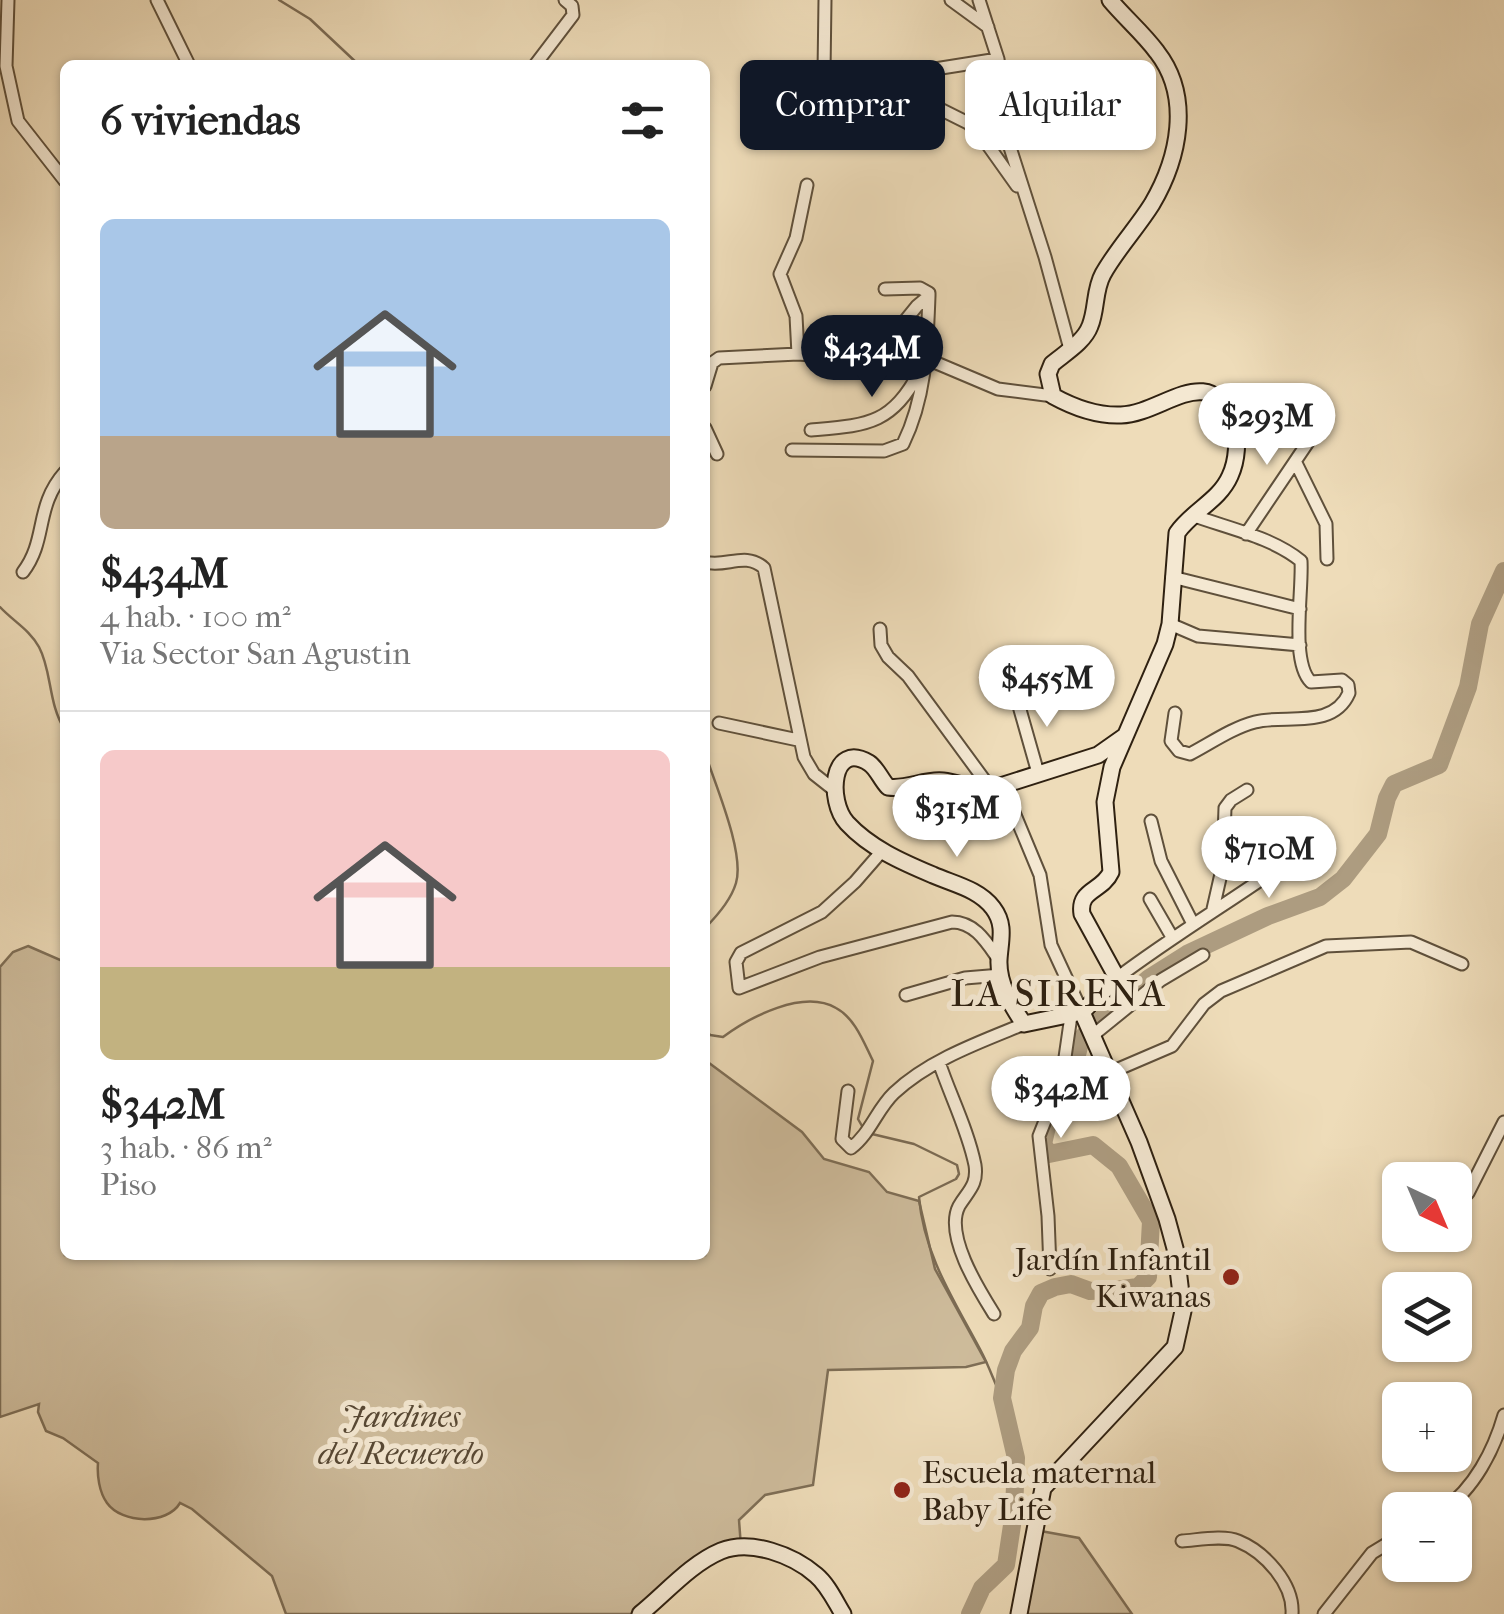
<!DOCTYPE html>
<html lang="es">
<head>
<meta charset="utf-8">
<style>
	:root { --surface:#fff; --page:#f6f6f6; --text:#222; --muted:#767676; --line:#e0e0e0; --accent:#111827 }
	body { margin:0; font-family:"IM FELL French Canon",serif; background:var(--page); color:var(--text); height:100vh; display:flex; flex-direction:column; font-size:38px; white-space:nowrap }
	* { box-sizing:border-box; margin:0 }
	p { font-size:32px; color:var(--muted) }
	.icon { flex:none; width:55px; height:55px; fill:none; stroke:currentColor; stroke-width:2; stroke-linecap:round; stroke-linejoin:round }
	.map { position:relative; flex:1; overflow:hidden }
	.drawer { position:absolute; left:60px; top:60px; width:650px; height:1200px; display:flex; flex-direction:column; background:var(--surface); border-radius:15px; box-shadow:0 2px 8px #0004 }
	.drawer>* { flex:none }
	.hud { position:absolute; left:740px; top:60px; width:612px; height:90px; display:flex; gap:20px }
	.needle { width:65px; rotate:136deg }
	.buttons { position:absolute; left:1382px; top:1162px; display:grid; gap:20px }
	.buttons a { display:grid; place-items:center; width:90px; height:90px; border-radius:15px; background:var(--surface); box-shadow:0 2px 8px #0004; font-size:50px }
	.price { position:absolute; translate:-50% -85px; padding:0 22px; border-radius:35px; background:#fff; color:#222; font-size:32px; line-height:65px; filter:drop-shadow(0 2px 5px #0008) }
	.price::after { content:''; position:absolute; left:50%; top:60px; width:30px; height:22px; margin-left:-15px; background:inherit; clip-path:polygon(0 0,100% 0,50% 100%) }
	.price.on { background:var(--accent); color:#fff }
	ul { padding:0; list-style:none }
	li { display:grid; align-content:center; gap:20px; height:530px; padding:0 40px }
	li+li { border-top:2px solid var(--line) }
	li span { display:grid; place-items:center; height:310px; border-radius:15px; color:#555 }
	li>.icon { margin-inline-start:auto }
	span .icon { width:180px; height:180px; fill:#fffc; stroke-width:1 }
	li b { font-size:42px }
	h2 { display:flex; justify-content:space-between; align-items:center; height:120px; padding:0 40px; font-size:42px }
	.pill { padding:0 35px; border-radius:15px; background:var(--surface); box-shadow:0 2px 8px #0004; font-size:35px; line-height:90px }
	.pill.on { background:var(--accent); color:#fff }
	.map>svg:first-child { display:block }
</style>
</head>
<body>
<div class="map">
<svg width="1504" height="1614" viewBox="0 0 1504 1614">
	<rect width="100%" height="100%" fill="#eedcb9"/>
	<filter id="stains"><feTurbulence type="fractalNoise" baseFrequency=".002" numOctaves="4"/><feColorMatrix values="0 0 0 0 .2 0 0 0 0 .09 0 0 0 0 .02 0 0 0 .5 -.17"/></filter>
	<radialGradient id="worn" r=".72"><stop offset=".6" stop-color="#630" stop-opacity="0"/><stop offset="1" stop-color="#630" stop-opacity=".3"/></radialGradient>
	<path fill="#cebc9c" stroke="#7e6e56" stroke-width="2.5" d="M 28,946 L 65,962 L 65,1255 L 705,1255 L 705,1060 L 802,1132 L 824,1159 L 869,1172 L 887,1192 L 919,1201 L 935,1269 L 986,1362 L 966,1367 L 828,1370 L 813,1485 L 765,1495 L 739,1520 L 741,1547 L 722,1551 L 640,1614 L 286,1614 L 272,1576 L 192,1509 L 180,1503 C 167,1525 122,1524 107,1503 C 99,1492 97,1475 98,1463 L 63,1438 L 46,1431 L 38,1412 L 39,1404 L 0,1417 L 0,967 L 13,952 Z
		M 1035,1530 L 1079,1538 L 1132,1614 L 1019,1614 Z"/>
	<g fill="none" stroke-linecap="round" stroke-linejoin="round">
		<path stroke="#7b6b54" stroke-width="2.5" d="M 279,0 L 310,19 L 359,65
			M 0,607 C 13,621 30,630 39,647 C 52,671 48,704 65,730
			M 705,753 C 715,784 745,853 736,883 C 731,900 717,916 705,928
			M 705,1028 L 710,1035 L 723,1037 C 750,1017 803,989 836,1008 C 855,1018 864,1043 873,1061 L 858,1119 L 862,1126
			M 872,1134 L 914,1144 L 957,1165 L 959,1174 L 956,1179 L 919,1197 C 924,1257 956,1303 983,1355 C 990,1369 995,1384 1002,1398"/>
		<path stroke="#ad9c80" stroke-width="18" d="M 970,1614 L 982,1588 L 1006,1565 L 1014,1512 L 1016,1458 L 1002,1398 L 1006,1370 L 1013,1351 L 1030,1328 L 1034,1306 L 1041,1293 L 1055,1287 L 1071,1284 L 1090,1291 L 1115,1290 L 1138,1287 L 1148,1277 L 1151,1221 L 1119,1166 L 1093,1145 L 1049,1154 L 1043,1144 L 1047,1127 L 1067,1094 L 1081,1039 L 1090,1029 L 1149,978 L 1187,954 L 1268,916 L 1320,897 L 1343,879 L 1378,834 L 1387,798 L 1394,784 L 1439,765 L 1468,687 L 1480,624 L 1504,571"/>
		<defs>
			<path id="street" d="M 8,0 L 6,66 L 18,121 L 65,181
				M 157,0 L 189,65
				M 825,0 L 824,72 L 827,80 L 878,78 L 998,59
				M 951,0 L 988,27
				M 979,0 L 998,59 L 1008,141 L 1045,257 L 1070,349
				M 535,65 L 573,15 L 572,6 L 565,0
				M 858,95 L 889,88 L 928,103 L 968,123 L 980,134 L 1017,186
				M 885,289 L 920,288 L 929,293 L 929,296
				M 798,354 L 796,316 L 780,274 L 796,238 L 807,185
				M 927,359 L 998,389 L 1053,396
				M 705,386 L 712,363 L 719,358 L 798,354 L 849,358 L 864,355 L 887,343 L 917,306 L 929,296 C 927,348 926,397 903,444 L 884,451 L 792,450
				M 705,428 L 717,454
				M 811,430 C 868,425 891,425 920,371
				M 1296,463 L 1326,524 L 1327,559
				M 1246,534 L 1321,423
				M 705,562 C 726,568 745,551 764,568 L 804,757 L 814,774 L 833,789
				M 23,572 C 48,539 34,507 65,472
				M 1172,577 L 1300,609
				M 1170,624 L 1198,636 L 1300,645
				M 880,629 L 881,645 L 888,657 L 908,676 L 991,789
				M 1017,699 L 1038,773
				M 1175,713 L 1171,741 L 1179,751 L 1190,754 C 1211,743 1232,728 1255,722 C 1285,714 1333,730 1349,693 L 1348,685 L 1342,680 L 1311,682 C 1290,662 1303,590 1301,561 C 1272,537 1227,528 1192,515
				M 719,723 L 798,740
				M 1003,786 L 1040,875 L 1051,945 L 1082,1012
				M 1151,821 L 1161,861 L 1193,924
				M 882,851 L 855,882 L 822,912 L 741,953 L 736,962 L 739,988 L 820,957 L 952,922 C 975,922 987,943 999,960
				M 1150,899 L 1172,937
				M 1213,909 L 1223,865 L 1225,808 L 1231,800 L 1247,790
				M 1117,978 C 1182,929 1252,889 1317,840
				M 906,995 L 965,978 L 1001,975
				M 1092,1036 L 1161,980 L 1203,955
				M 939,1062 C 950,1095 968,1130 975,1165 C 978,1185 968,1191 959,1206 C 944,1235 979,1290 994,1314
				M 1109,1073 L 1172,1046 L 1204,1004 L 1221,991 L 1326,946 L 1411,942 L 1462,964
				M 848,1091 L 842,1139 L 851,1148 C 870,1134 877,1109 894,1093 C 929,1060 980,1042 1024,1024
				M 1468,1193 L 1504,1122
				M 1050,1269 L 1048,1216 L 1039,1136 L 1062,1078 L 1071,1016
				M 1443,1510 C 1474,1489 1494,1450 1504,1415
				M 1182,1541 C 1198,1540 1224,1535 1238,1541 C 1265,1552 1294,1584 1292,1614
				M 1324,1614 L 1372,1553 L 1400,1536"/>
			<path id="secondary" d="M 1110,0 C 1125,18 1143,33 1157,52 C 1192,97 1179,158 1152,204 C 1137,228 1117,249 1103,274 C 1094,290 1097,309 1090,326 C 1084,342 1065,353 1052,364 L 1048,374 L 1053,396 C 1073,407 1098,416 1121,415 C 1163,414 1210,358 1233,423 C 1239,439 1237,461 1230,476 C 1219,501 1192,511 1177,533 L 1170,624 L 1165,644 L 1112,767 L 1105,802 L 1111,872 C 1102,892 1078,889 1082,914 L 1117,978 L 1082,1012 L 1024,1024 C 1011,1005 998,983 999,960 C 1000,941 1006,925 993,908 C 979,889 953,884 933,875 C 902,862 870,848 847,823 C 827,801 831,740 869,763 C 877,768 881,780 888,787 C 907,790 924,779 943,781 C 960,783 973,790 991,789 L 1098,755 L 1125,736
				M 640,1614 C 665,1594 690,1564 721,1551 C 751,1539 793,1555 816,1575 C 828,1585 835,1601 843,1614
				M 1019,1614 L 1043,1488 L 1175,1347 L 1183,1311 L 1176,1252 L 1167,1219 L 1139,1142 L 1082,1012"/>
		</defs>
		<use href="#street" stroke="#5f503b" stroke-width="15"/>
		<use href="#secondary" stroke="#2f2111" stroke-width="19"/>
		<use href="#street" stroke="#f4e8d2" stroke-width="11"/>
		<use href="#secondary" stroke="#f4e8d2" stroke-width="15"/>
	</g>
	<g fill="#8f2418" stroke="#f4e8d2" stroke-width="4">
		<circle cx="1231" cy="1277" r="10"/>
		<circle cx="902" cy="1490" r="10"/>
	</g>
	<g text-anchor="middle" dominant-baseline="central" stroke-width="10" stroke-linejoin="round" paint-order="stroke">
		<g font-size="32" fill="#2f2111" stroke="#f4e8d2" text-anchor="end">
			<text x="1211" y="1259">Jardín Infantil<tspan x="1211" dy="37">Kiwanas</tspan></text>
			<text x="922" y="1472" text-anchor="start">Escuela maternal<tspan x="922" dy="37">Baby Life</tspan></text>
		</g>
		<g font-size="32" font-style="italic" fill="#574834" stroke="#f4e8d2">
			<text x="401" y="1416">Jardines<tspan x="401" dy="37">del Recuerdo</tspan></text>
		</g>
		<g font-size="38" letter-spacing="2.5" fill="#2f2111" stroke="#f4e8d2">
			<text x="1059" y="993">LA SIRENA</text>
		</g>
	</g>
	<rect width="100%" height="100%" filter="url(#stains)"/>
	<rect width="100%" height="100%" fill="url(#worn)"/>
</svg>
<div class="buttons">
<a><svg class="needle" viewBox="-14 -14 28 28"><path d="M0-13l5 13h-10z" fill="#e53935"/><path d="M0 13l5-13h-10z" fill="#767676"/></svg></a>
<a><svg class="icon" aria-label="layers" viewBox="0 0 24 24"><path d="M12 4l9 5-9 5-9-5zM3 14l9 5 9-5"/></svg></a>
<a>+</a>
<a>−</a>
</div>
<b class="price on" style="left:872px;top:400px">$434M</b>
<b class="price" style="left:1267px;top:468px">$293M</b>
<b class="price" style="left:1047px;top:730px">$455M</b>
<b class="price" style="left:957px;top:860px">$315M</b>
<b class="price" style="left:1269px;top:901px">$710M</b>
<b class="price" style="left:1061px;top:1141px">$342M</b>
<div class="hud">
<a class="pill on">Comprar</a>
<a class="pill">Alquilar</a>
</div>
<section class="drawer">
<h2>6 viviendas<svg class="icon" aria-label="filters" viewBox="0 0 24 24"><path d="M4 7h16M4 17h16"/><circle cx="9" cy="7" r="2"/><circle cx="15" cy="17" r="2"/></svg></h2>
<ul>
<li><span style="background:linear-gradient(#a9c7e8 70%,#b9a48a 0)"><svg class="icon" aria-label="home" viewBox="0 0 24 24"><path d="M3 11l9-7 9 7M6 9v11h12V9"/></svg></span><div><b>$434M</b><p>4 hab. · 100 m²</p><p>Via Sector San Agustin</p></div></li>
<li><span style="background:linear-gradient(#f6c9c9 70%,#c2b280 0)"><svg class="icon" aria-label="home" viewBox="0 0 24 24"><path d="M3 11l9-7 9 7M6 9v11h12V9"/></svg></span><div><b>$342M</b><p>3 hab. · 86 m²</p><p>Piso</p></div></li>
</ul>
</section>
</div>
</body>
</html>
